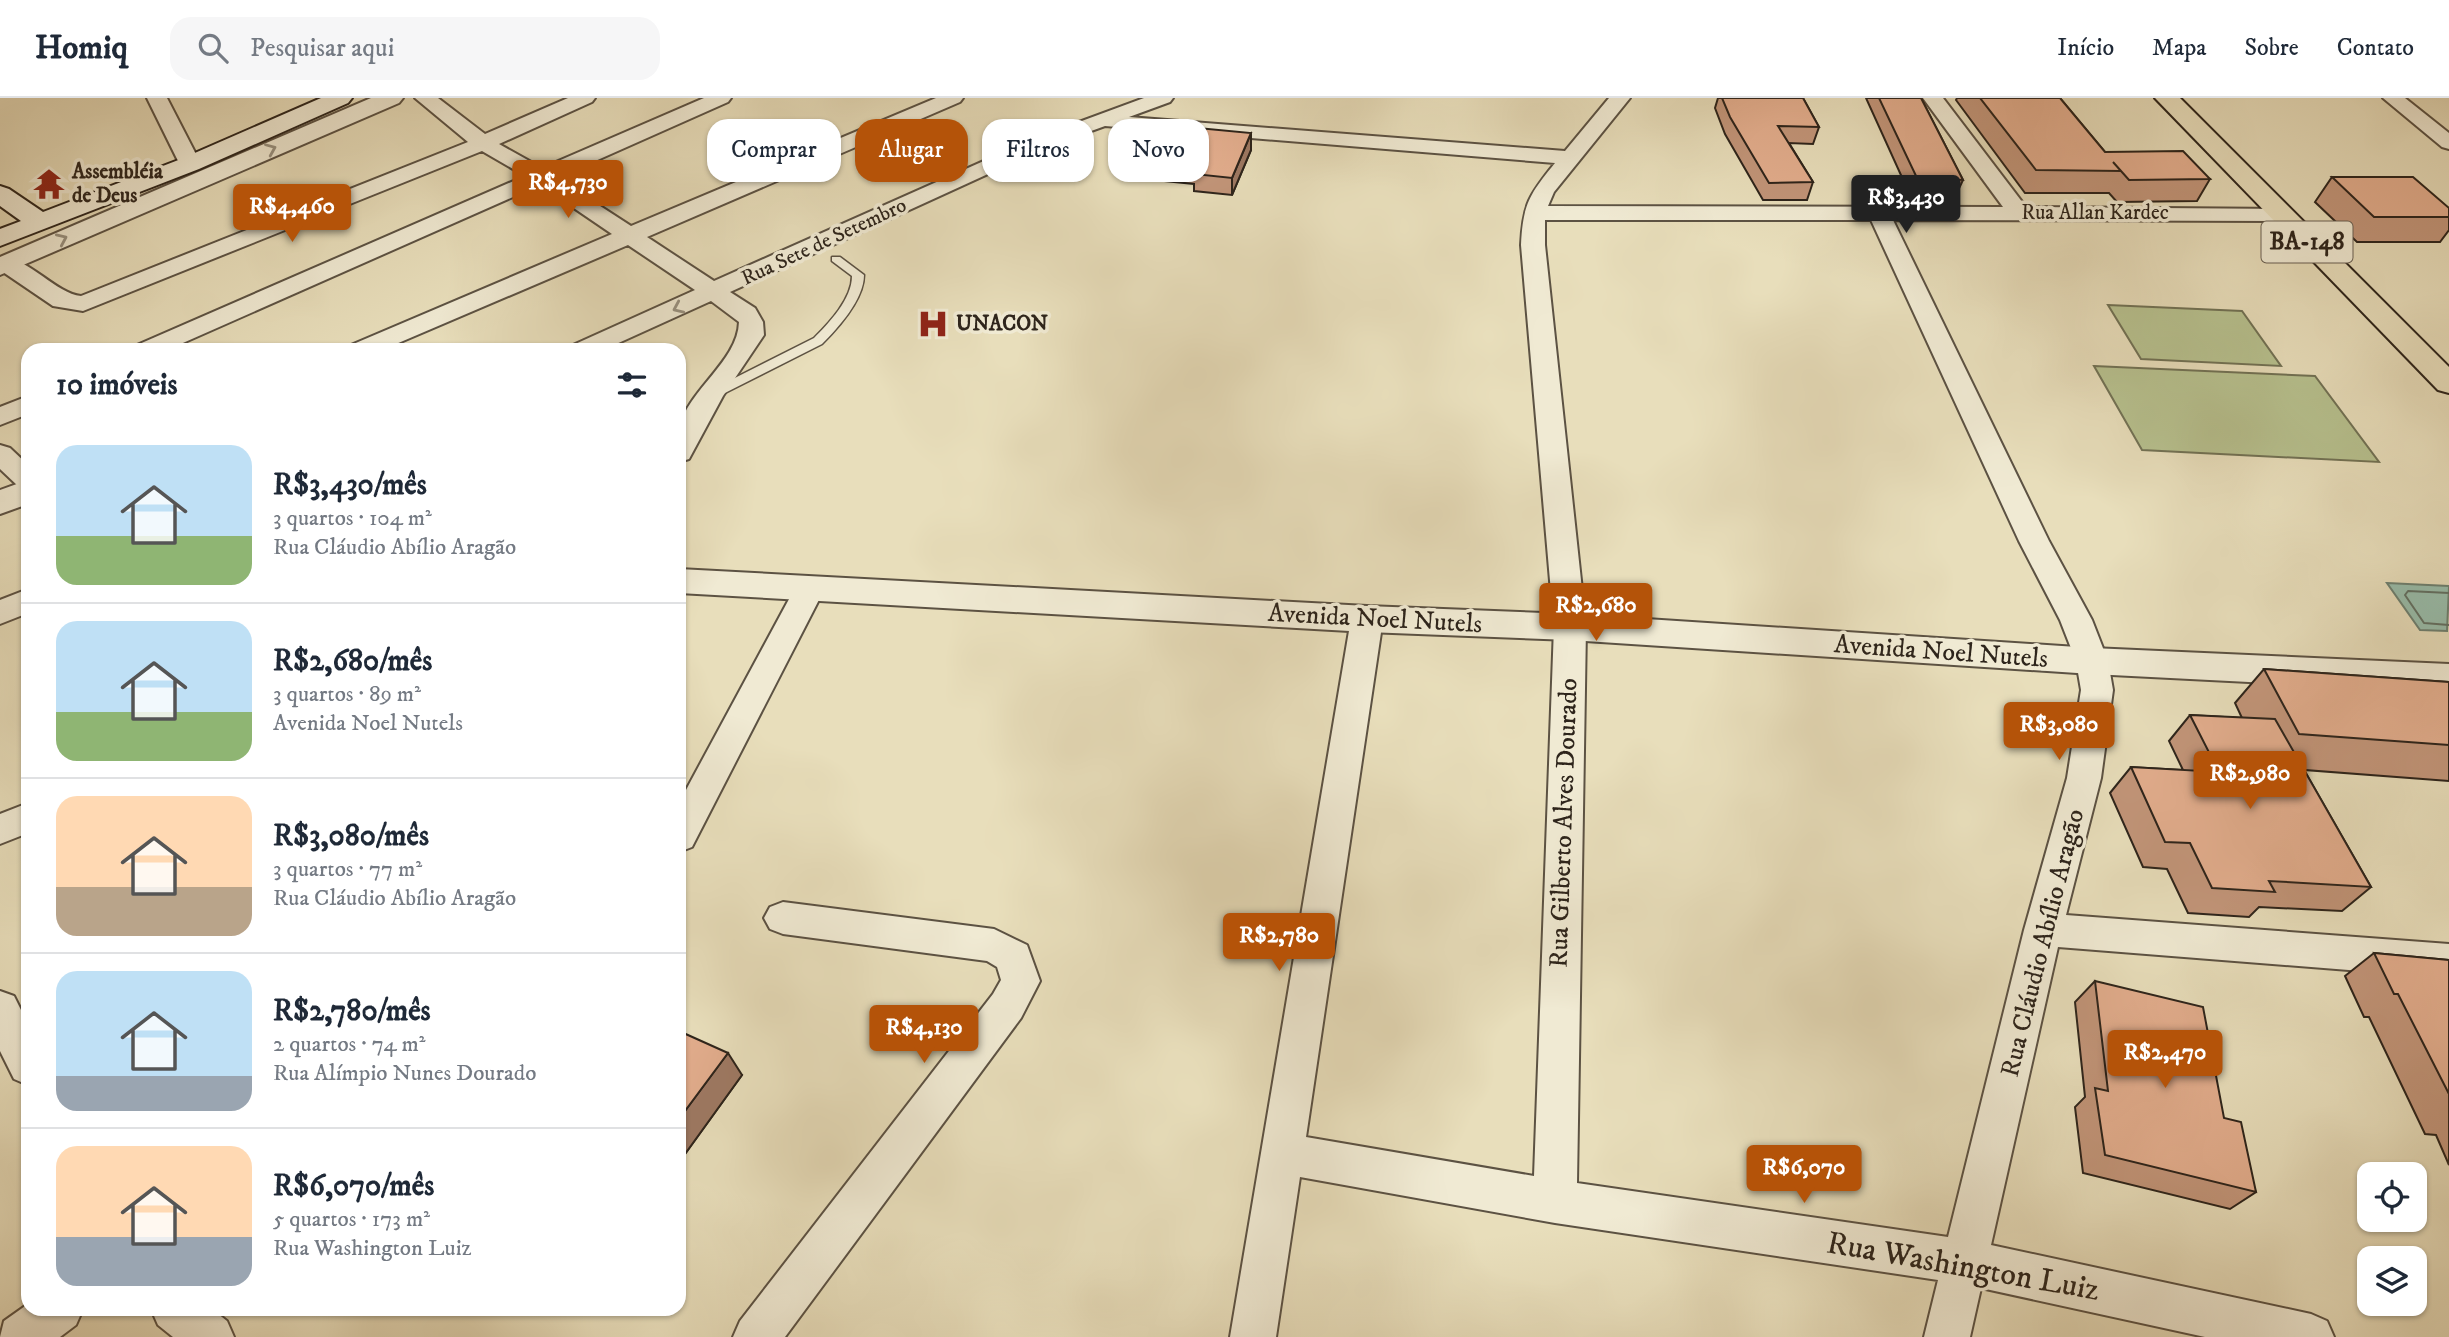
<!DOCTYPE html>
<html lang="pt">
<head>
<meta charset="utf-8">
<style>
	:root { --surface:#fff; --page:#f6f6f7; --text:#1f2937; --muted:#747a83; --line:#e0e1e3; --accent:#b45309 }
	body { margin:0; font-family:"IM FELL DW Pica",serif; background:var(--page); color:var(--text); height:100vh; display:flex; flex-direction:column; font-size:26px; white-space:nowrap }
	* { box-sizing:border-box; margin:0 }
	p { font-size:23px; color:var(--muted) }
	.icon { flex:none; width:38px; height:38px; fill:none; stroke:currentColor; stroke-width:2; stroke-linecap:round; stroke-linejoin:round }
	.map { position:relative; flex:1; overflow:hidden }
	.drawer { position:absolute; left:21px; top:245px; width:665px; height:973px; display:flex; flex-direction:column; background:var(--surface); border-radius:21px; box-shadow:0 2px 5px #0004 }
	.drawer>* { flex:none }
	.hud { position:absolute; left:707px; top:21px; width:665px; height:63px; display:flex; gap:14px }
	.fabs { position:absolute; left:2357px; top:1064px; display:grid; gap:14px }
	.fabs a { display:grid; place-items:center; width:70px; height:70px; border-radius:14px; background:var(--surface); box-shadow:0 2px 5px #0004; font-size:35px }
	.price { position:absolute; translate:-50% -60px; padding:0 16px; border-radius:7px; background:var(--accent); color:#fff; font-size:23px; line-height:46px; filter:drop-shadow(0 2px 4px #0008) }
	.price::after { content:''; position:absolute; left:50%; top:42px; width:21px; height:16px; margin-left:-10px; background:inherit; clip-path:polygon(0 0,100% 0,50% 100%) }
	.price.current { background:#222; color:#fff }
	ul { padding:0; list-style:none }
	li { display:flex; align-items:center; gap:21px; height:175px; padding:0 35px }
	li+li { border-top:2px solid var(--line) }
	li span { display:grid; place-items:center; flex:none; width:196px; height:140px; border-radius:21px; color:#555 }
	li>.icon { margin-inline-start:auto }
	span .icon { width:84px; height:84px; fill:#fffc; stroke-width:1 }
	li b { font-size:30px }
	h2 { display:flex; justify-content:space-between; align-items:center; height:84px; padding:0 35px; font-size:30px }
	.pill { padding:0 24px; border-radius:21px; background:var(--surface); box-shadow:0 2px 5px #0004; font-size:24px; line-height:63px }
	.pill.current { background:var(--accent); color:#fff }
	header { display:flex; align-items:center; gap:42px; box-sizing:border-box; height:98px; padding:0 35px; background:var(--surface); border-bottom:2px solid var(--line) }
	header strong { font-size:33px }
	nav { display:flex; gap:38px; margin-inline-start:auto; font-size:24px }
	.search { width:490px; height:63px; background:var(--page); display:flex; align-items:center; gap:18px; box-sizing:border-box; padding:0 24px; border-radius:21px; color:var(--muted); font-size:26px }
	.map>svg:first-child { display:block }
</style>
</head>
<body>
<header>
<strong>Homiq</strong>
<div class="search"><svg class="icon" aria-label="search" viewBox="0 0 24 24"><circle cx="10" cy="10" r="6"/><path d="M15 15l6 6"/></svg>Pesquisar aqui</div>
<nav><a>Início</a><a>Mapa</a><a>Sobre</a><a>Contato</a></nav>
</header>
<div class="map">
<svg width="2449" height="1239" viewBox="0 0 2449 1239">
	<rect width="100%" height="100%" fill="#e8debb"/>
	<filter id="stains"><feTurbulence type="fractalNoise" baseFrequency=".00286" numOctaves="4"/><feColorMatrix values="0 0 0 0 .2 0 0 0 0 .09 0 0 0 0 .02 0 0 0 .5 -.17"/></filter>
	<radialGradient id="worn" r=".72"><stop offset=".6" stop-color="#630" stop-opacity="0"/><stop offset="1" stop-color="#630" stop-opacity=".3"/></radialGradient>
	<path fill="#b7c18f" stroke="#727255" stroke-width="2" d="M 2108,207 L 2242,213 L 2281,268 L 2141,261 Z
		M 2094,268 L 2315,278 L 2379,364 L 2142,352 Z"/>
	<path fill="#98bdab" stroke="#6d8071" stroke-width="2" d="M 2387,485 L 2449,488 L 2447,533 L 2420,532 Z"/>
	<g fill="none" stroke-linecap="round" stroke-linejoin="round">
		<path stroke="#627063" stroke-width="2" d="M 2449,495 L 2408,493 L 2405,497 L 2424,525 L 2449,527"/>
		<defs>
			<path id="service" d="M 832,159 L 840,159 L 864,177 C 864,201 839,229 822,246 L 717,299 L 709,299 L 709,293 L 814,240 C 829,225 852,201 852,178 L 832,163 Z"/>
			<path id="minor" d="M 147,0 L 167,0 L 201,66 L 198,71 L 182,71 Z
				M 415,0 L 438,0 L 485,36 L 568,0 L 595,0 L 592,4 L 499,46 L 542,70 L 704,0 L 731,0 L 728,4 L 557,80 L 631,128 L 936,0 L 963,0 L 960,4 L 647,139 L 714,183 L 1033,41 L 1144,0 L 1173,0 L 1170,4 L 1129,19 L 1565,53 L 1609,0 L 1630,0 L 1554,94 L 1548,108 L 2003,109 L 1923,0 L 1943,0 L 2026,109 L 2287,111 L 2290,116 L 2287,121 L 2279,123 L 1893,122 L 2049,443 L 2092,522 L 2108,563 L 2113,592 L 2101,680 L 2066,817 L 2449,846 L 2449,880 L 2058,849 L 1991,1147 L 2311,1216 L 2327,1223 L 2334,1239 L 2205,1239 L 1981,1190 L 1970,1239 L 1924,1239 L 1938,1182 L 1555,1125 L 1300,1079 L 1276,1239 L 1230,1239 L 1351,521 L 1356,513 L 1367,510 L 1378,513 L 1383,521 L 1306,1039 L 1534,1078 L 1554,529 L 1521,147 C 1523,106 1529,97 1555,65 L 1105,28 L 1047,49 L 730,194 L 755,210 L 763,224 L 764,237 L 723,298 L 689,361 L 679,364 C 679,353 677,340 679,330 C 688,292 738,263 739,224 L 711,203 L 603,252 L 569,252 L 573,247 L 695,192 L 628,147 L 382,252 L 347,252 L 351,247 L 612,136 L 540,87 L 167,252 L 133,252 L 137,247 L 525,78 L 482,53 L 83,213 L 53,208 L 0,172 L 0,161 C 25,155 54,195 81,198 L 468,44 ZM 1545,122 L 1871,122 L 2019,443 L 2060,522 L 2076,563 L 2081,592 L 2067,680 L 2024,832 L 1948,1139 L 1577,1085 L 1586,529 L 1545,147 Z
				M 2383,0 L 2405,0 L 2449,35 L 2449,51 L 2442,49 Z
				M 28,298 L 28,316 L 0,327 L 0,309 Z
				M 0,347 L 10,350 L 28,367 L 28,391 L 18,388 L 0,371 Z
				M 810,479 L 821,483 L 825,490 L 692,749 L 679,754 L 679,705 L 795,490 L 799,483 Z
				M 28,491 L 28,515 L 0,526 L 0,502 Z
				M 28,705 L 28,735 L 0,746 L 0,716 Z
				M 783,804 L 994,831 L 1027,847 L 1040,883 L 1021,920 L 785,1239 L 733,1239 L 740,1223 L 993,896 L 1001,882 L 997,869 L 987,863 L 783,836 L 770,831 L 764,820 L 770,809 Z
				M 0,893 L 14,898 L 28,926 L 28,987 L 14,981 L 0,953 Z
				M 28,1206 L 28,1211 L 83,1211 L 76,1227 L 60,1239 L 0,1239 L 4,1223 Z
				M 151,1211 L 212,1211 L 227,1223 L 234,1239 L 173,1239 L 158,1227 Z"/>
			<path id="tertiary" d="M 371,0 L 403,0 L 399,5 L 0,177 L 0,159 Z
				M 28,382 L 28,406 L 0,416 L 0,392 Z
				M 679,471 L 1367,508 L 1570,516 L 2092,550 L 2449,566 L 2449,594 L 2092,576 L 1570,542 L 1367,534 L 679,495 Z"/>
			<path id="secondary" d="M 321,0 L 352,0 L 348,5 L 199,71 L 0,148 L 0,131 L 21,123 L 0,108 L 0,88 L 9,91 L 43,114 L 181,61 Z"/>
			<path id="primary" d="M 2155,0 L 2180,0 L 2449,269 L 2449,295 L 2438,292 Z"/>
		</defs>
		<use href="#service" stroke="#5c5243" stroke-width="3"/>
		<use href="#minor" stroke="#5c5243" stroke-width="4"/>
		<use href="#tertiary" stroke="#5c5243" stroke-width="4"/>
		<use href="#secondary" stroke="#2d241b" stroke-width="4"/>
		<use href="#primary" stroke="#2d241b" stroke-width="4"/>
		<use href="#service" fill="#f0ead3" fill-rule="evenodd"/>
		<use href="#minor" fill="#f0ead3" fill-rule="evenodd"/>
		<use href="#tertiary" fill="#f0ead3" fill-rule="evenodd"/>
		<use href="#secondary" fill="#f0ead3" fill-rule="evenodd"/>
		<use href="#primary" fill="#e8debb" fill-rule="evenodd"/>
	</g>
	<path fill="#c29579" stroke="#2d241b" stroke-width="2" d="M 1718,0 L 1803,0 L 1819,29 L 1813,46 L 1789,45 L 1813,84 L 1807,102 L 1763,102 L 1725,36 L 1715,10 Z
		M 1866,0 L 1921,0 L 1963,82 L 1955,99 L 1910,97 Z
		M 1957,0 L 2060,0 L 2105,54 L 2210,81 L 2197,103 L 2117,104 L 2109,95 L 2025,95 L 1956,2 Z
		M 1251,35 L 1251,52 L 1232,97 L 1194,93 L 1194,86 L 1165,83 L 1165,66 Z
		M 2332,79 L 2449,110 L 2449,132 L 2440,144 L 2357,144 L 2315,104 Z
		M 2264,571 L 2449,584 L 2449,683 L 2304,672 L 2371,789 L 2342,813 L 2259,809 L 2249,819 L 2188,815 L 2167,771 L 2143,769 L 2110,695 L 2131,669 L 2183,672 L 2169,643 L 2190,617 L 2242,620 L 2235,605 Z
		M 2374,855 L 2449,862 L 2449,1067 L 2436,1037 L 2425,1036 L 2369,919 L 2364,919 L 2345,878 Z
		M 2095,883 L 2224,1020 L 2256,1094 L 2230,1111 L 2083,1075 L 2075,1009 L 2085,999 L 2075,904 Z
		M 679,933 L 742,977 L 685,1056 L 679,1053 Z"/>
	<path fill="#9e7963" stroke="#2d241b" stroke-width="2" d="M 1251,35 L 1251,52 L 1232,97 L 1232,80 Z
		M 728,955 L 742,977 L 685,1056 L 679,1047 L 679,1021 Z"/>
	<path fill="#e2ad8d" stroke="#2d241b" stroke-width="2" d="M 1722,0 L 1803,0 L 1819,29 L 1778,28 L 1813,84 L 1769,85 L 1730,19 Z
		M 1879,0 L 1921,0 L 1963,82 L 1917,80 Z
		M 1980,0 L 2060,0 L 2105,54 L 2183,53 L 2210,81 L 2129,82 L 2113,64 L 2121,73 L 2036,72 Z
		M 1187,29 L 1251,35 L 1232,80 L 1194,76 L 1197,69 L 1165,66 L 1181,32 L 1185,33 Z
		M 2332,79 L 2413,79 L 2449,110 L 2449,119 L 2374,119 Z
		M 2264,571 L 2449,584 L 2449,647 L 2299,636 Z
		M 2190,617 L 2275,621 L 2371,789 L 2269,783 L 2275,794 L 2212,790 L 2190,745 L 2165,744 L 2131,669 L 2219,674 Z
		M 2374,855 L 2449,862 L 2449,996 L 2398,896 L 2394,896 Z
		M 2095,883 L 2203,909 L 2224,1020 L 2241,1024 L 2256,1094 L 2105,1057 L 2095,990 L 2108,993 Z
		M 679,933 L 728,955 L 679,1021 Z"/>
	<defs><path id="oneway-chevron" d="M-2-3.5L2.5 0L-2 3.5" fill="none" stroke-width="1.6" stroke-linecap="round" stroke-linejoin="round" transform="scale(1.75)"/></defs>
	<g stroke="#989180">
		<use href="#oneway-chevron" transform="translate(271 51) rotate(-23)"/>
		<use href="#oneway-chevron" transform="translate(62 141) rotate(-24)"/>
		<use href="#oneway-chevron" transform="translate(678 210) rotate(156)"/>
	</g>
	<defs>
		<symbol id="temple-bare" viewBox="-9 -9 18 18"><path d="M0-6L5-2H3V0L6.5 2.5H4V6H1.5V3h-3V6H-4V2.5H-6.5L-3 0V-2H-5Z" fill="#8f2418" stroke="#f0ead3" stroke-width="2.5" paint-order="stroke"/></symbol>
		<symbol id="hospital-bare" viewBox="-9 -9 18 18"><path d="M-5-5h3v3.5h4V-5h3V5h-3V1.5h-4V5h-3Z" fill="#8f2418" stroke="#f0ead3" stroke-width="2.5" paint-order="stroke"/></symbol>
	</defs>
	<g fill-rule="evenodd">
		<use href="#temple-bare" x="27" y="64" width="44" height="44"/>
		<use href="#hospital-bare" x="911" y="204" width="44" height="44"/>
	</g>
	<g text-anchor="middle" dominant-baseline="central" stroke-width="7" stroke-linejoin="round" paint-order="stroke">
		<g font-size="21" font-weight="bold" fill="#2d241b" stroke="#f0ead3" text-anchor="start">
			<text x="72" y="74">Assembléia<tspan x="72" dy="24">de Deus</tspan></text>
			<text x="956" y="226">UNACON</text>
		</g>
		<g font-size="21" fill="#2d241b" stroke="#f0ead3">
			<text x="2095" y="115">Rua Allan Kardec</text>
			<text transform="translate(824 144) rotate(-25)">Rua Sete de Setembro</text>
		</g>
		<rect fill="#f0ead3" stroke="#685f52" stroke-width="2" x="2261.5" y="123.5" width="91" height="41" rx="5"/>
		<g font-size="24" font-weight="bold" fill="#2d241b">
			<text x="2307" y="144">BA-148</text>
		</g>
		<g font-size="26" fill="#2d241b" stroke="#f0ead3">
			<text transform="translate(1375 521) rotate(3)">Avenida Noel Nutels</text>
			<text transform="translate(1941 554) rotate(4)">Avenida Noel Nutels</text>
			<text transform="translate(1564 725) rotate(-88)">Rua Gilberto Alves Dourado</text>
			<text transform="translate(2043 845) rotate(-76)">Rua Cláudio Abílio Aragão</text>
		</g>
		<g font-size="32" fill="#2d241b" stroke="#f0ead3">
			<text transform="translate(1963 1169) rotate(10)">Rua Washington Luiz</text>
		</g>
	</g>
	<rect width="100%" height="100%" filter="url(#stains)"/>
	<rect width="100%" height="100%" fill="url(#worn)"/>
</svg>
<div class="fabs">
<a><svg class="icon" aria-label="locate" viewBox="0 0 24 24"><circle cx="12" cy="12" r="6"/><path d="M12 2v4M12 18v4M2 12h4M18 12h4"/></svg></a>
<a><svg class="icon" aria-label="layers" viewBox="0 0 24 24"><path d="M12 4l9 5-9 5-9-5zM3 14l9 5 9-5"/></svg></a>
</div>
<b class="price" style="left:568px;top:122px">R$4,730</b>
<b class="price current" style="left:1906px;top:137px">R$3,430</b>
<b class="price" style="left:292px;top:146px">R$4,460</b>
<b class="price" style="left:1596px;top:545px">R$2,680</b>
<b class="price" style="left:2059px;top:664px">R$3,080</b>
<b class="price" style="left:2250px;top:713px">R$2,980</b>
<b class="price" style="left:1279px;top:875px">R$2,780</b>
<b class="price" style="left:924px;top:967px">R$4,130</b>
<b class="price" style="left:2165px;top:992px">R$2,470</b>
<b class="price" style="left:1804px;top:1107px">R$6,070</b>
<div class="hud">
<a class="pill">Comprar</a>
<a class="pill current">Alugar</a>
<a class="pill">Filtros</a>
<a class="pill">Novo</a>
</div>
<section class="drawer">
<h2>10 imóveis<svg class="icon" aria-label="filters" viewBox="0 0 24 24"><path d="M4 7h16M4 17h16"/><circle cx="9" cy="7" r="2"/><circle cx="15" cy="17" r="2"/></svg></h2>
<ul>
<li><span style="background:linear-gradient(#bfe0f5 65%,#8fb573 0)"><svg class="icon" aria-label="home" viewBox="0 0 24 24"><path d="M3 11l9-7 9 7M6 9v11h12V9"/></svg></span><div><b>R$3,430/mês</b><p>3 quartos · 104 m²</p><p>Rua Cláudio Abílio Aragão</p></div></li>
<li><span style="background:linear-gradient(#bfe0f5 65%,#8fb573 0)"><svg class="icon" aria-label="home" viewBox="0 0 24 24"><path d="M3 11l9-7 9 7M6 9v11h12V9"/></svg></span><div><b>R$2,680/mês</b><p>3 quartos · 89 m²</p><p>Avenida Noel Nutels</p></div></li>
<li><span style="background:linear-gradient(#ffd9b3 65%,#b9a48a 0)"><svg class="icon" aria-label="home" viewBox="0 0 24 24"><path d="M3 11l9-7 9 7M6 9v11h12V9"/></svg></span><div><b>R$3,080/mês</b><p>3 quartos · 77 m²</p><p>Rua Cláudio Abílio Aragão</p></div></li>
<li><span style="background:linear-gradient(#bfe0f5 75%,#9aa5b1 0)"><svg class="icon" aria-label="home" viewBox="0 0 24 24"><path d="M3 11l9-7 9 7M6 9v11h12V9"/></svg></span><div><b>R$2,780/mês</b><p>2 quartos · 74 m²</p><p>Rua Alímpio Nunes Dourado</p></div></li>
<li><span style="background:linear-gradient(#ffd9b3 65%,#9aa5b1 0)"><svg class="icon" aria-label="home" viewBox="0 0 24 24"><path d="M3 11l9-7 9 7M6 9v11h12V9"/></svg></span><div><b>R$6,070/mês</b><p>5 quartos · 173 m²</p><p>Rua Washington Luiz</p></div></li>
</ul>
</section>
</div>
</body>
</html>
